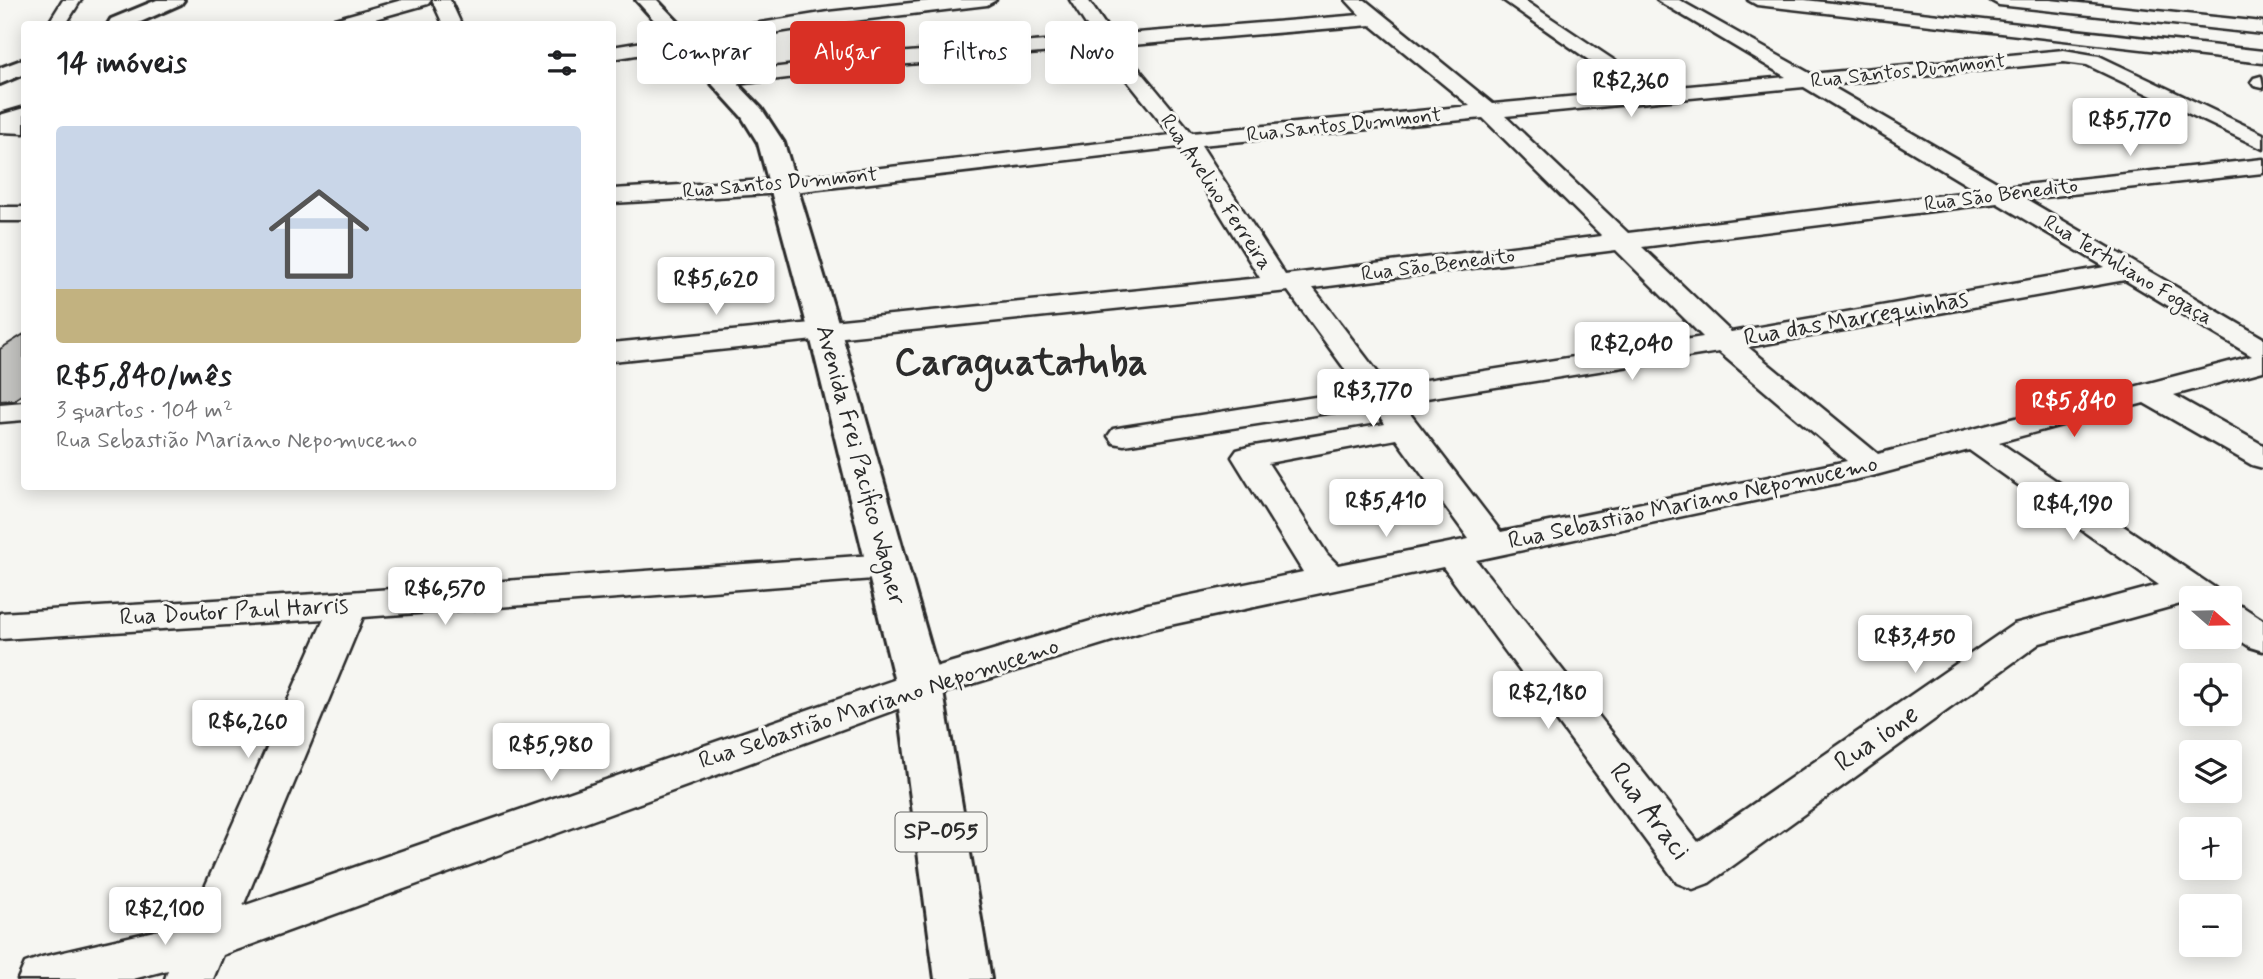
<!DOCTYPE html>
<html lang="pt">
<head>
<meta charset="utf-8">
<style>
	:root { --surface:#fff; --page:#f6f6f6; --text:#202124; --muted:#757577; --accent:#d93025 }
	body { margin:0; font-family:Mynerve,sans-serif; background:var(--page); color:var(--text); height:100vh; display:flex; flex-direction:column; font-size:26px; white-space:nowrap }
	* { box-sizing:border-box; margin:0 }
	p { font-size:23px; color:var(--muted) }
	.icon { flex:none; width:38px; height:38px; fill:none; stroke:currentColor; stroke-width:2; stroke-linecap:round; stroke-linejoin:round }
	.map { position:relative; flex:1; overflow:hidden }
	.details { position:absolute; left:21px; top:21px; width:595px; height:469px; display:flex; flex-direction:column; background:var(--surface); border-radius:7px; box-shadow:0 4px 18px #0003 }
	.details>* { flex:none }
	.hud { position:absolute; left:637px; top:21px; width:665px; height:63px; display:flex; gap:14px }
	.needle { width:46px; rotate:110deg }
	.fabs { position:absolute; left:2179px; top:586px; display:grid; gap:14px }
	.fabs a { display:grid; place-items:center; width:63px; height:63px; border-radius:7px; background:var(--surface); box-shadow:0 4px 18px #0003; font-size:35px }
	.price { position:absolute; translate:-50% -60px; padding:0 16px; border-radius:7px; background:#fff; color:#222; font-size:23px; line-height:46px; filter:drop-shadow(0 2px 4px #0008) }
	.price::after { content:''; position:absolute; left:50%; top:42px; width:21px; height:16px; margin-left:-10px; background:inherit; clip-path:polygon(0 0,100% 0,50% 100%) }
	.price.active { background:var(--accent); color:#fff }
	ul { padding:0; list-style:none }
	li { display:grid; align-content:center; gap:14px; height:371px; padding:0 35px }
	li span { display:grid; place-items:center; height:217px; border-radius:7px; color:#555 }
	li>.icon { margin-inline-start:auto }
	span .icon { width:126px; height:126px; fill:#fffc; stroke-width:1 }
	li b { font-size:30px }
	h2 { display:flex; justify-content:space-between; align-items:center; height:84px; padding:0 35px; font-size:30px }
	.tag { padding:0 24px; border-radius:7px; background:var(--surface); box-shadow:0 4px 18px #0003; font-size:24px; line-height:63px }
	.tag.active { background:var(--accent); color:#fff }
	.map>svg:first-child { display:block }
</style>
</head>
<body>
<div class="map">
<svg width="2263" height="979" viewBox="0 0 2263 979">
	<rect width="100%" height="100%" fill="#f6f6f2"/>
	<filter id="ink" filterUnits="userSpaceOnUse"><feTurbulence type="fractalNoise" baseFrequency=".0143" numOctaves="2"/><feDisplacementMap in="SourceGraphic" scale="14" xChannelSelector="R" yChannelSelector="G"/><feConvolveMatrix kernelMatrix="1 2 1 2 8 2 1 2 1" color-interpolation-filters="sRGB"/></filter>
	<g filter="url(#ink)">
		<path fill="#c3c3c0" stroke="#2b2b2b" stroke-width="2" d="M 24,334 L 24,393 L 14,400 L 0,401 L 0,349 Z"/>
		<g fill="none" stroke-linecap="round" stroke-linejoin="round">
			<defs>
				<path id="minor" d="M 63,0 L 81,0 L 66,24 L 48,24 Z
					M 402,0 L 431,0 L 428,4 L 357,24 L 329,24 L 331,20 Z
					M 432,0 L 450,0 L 461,24 L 443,24 Z
					M 939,0 L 996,0 L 987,5 L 828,24 L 612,59 L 612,47 L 828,12 Z
					M 1070,0 L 1088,0 L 1112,35 L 1360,15 L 1346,0 L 1365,0 L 1493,104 L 1633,91 L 1503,0 L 1524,0 L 1657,89 L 1786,77 L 1657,0 L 1679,0 L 1811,74 L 2064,50 L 2099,56 L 2263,134 L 2263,149 L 2087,65 L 2064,62 L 1829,85 L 2005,187 L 2263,159 L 2263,173 L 2026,199 L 2263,338 L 2263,371 L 2174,395 L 2263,445 L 2263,468 L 2252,465 L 2144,403 L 1999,442 L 2215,588 L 2220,597 L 2191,598 L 2191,606 L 2184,603 L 2040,643 L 1709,883 L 1693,889 L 1677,883 L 1443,567 L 1151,629 L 933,696 L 223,955 L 213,979 L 165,979 L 168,970 L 133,979 L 18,979 L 25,963 L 42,957 L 189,923 L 324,619 L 0,639 L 0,613 L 349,592 L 887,554 L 900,558 L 905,566 L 900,574 L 887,578 L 363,617 L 243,906 L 905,676 L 1148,604 L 1303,572 L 1232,457 L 1237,450 L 1248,447 L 1385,424 L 1372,406 L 1124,445 L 1113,443 L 1108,436 L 1113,429 L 1124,427 L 1360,390 L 1288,291 L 612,361 L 612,343 L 1260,278 L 1179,147 L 785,193 L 612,203 L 612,189 L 785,179 L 1171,135 L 1101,48 L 896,65 L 720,86 L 713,84 L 710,80 L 713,76 L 720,74 L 896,53 L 1094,37 ZM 1371,25 L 1470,106 L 1192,133 L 1120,46 ZM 1804,87 L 1977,191 L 1628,233 L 1505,116 ZM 1483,118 L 1602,236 L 1285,275 L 1201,145 ZM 1997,203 L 2105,267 L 1731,332 L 1642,247 ZM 1616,250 L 1703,337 L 1388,386 L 1313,288 ZM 2125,280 L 2252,356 L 1878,454 L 1748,347 ZM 1719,352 L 1847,461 L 1501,532 L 1401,402 ZM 1396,439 L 1469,539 L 1338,565 L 1327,554 L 1268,463 ZM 1969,450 L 2159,585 L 2014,624 L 1698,842 L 1476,560 L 1872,476 Z
					M 1748,0 L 1805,0 L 2263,51 L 2263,63 L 1757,5 Z
					M 1990,0 L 2050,0 L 2263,22 L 2263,34 L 1999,5 Z
					M 2261,76 L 2263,88 L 2254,86 L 2251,82 L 2254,78 Z
					M 0,118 L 24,121 L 24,133 L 0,132 Z
					M 0,207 L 24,207 L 24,221 L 0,221 Z
					M 24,402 L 24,420 L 0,422 L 0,404 Z
					M 2230,603 L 2243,607 L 2263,620 L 2263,651 L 2250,647 L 2230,634 Z"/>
				<path id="major" d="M 157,0 L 184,0 L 181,4 L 136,24 L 108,24 L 111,19 Z
					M 636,0 L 657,0 L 761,108 L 784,143 L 841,332 L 942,686 L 991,979 L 935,979 L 896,686 L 809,332 L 758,143 L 742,117 Z
					M 24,59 L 24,74 L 0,84 L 0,68 Z
					M 24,108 L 24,123 L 0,131 L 0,115 Z"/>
			</defs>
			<use href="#minor" stroke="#2b2b2b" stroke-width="5"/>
			<use href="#major" stroke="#2b2b2b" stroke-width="6"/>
			<use href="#minor" fill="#f6f6f2" fill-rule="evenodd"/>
			<use href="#major" fill="#f6f6f2" fill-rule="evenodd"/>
		</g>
	</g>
	<g text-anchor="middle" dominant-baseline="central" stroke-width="6" stroke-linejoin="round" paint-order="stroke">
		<g font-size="21" fill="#2b2b2b" stroke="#f6f6f2">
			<text transform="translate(1908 71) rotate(-6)">Rua Santos Dummont</text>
			<text transform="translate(1344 125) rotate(-6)">Rua Santos Dummont</text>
			<text transform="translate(780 183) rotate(-5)">Rua Santos Dummont</text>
			<text transform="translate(1216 192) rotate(56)">Rua Avelino Ferreira</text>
			<text transform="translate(2001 195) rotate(-7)">Rua São Benedito</text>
			<text transform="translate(1438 265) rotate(-7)">Rua São Benedito</text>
			<text transform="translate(2128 270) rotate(31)">Rua Tertuliano Fogaça</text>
		</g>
		<rect fill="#f6f6f2" stroke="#686867" stroke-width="2" x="895.5" y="812.5" width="91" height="39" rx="5"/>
		<g font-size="23" font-weight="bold" fill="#2b2b2b">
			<text x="941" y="832">SP-055</text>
		</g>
		<g font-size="24" fill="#2b2b2b" stroke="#f6f6f2">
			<text transform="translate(1856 319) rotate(-10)">Rua das Marrequinhas</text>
			<text transform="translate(860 465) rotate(75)">Avenida Frei Pacifico Wagner</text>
			<text transform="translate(1693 503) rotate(-12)">Rua Sebastião Mariano Nepomucemo</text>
			<text transform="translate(234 612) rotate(-3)">Rua Doutor Paul Harris</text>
			<text transform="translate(879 704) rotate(-18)">Rua Sebastião Mariano Nepomucemo</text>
		</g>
		<g font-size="28" fill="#2b2b2b" stroke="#f6f6f2">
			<text transform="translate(1877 739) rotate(-35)">Rua ione</text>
			<text transform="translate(1649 812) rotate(53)">Rua Araci</text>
		</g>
		<g font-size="38" font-weight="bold" fill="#2b2b2b" stroke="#f6f6f2">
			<text x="1021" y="363">Caraguatatuba</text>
		</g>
	</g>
</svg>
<div class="fabs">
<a><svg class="needle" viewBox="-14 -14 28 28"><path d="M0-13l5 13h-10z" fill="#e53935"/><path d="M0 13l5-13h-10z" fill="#757577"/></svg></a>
<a><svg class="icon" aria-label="locate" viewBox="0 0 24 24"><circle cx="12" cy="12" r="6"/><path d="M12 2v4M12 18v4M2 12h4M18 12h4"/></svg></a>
<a><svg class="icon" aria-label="layers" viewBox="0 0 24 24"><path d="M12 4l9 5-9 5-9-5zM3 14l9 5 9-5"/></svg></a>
<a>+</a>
<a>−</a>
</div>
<b class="price" style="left:1631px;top:119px">R$2,360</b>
<b class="price" style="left:2130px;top:158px">R$5,770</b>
<b class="price" style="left:716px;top:317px">R$5,620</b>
<b class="price" style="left:1632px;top:382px">R$2,040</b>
<b class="price" style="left:1373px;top:429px">R$3,770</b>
<b class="price active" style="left:2074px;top:439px">R$5,840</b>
<b class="price" style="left:1386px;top:539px">R$5,410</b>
<b class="price" style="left:2073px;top:542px">R$4,190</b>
<b class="price" style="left:445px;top:627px">R$6,570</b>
<b class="price" style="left:1915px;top:675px">R$3,450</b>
<b class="price" style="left:1548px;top:731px">R$2,180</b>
<b class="price" style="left:248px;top:760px">R$6,260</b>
<b class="price" style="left:551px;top:783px">R$5,980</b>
<b class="price" style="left:165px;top:947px">R$2,100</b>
<div class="hud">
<a class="tag">Comprar</a>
<a class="tag active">Alugar</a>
<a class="tag">Filtros</a>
<a class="tag">Novo</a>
</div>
<section class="details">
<h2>14 imóveis<svg class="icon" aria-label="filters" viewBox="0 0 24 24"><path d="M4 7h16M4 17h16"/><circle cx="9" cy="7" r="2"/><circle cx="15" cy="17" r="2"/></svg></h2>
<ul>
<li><span style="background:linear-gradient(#c9d6e8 75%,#c2b280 0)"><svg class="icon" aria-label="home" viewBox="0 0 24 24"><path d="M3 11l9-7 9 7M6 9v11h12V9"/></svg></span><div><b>R$5,840/mês</b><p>3 quartos · 104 m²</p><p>Rua Sebastião Mariano Nepomucemo</p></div></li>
</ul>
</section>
</div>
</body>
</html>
